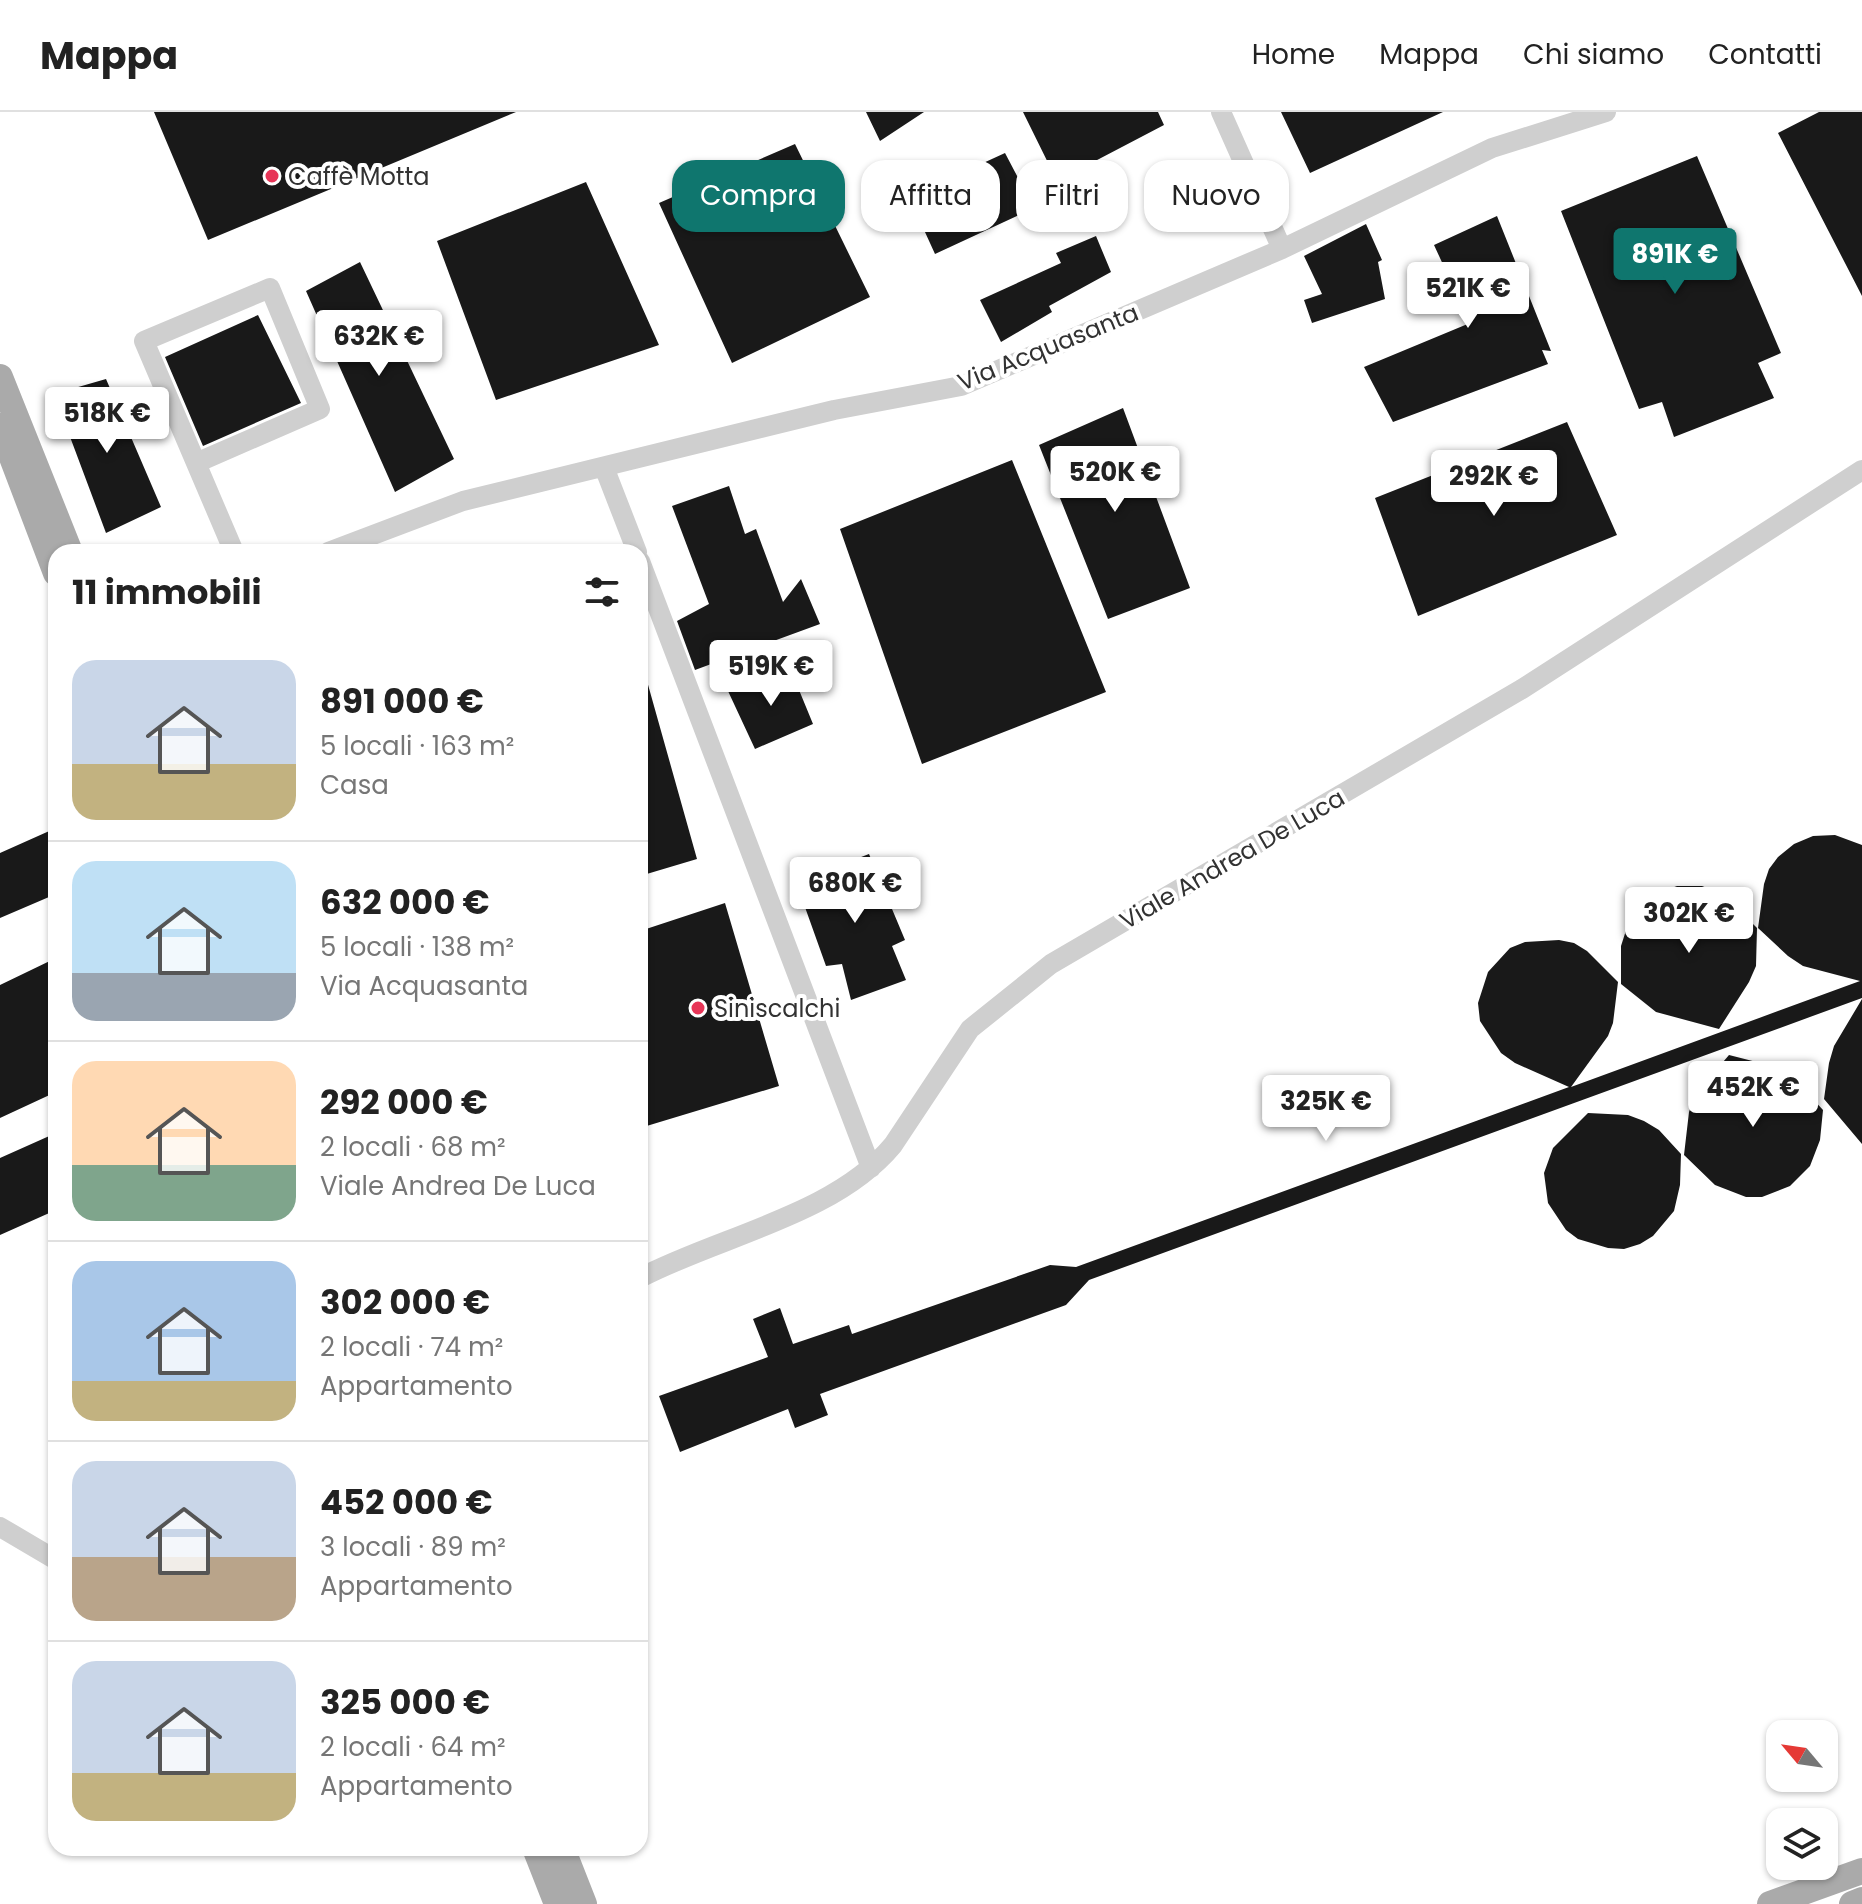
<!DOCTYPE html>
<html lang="it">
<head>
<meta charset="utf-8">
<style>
	:root { --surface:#fff; --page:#f6f6f6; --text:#222; --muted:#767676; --line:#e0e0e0; --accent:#0f766e }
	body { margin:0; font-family:Poppins,sans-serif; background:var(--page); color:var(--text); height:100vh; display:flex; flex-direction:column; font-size:30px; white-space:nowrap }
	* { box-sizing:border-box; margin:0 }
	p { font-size:26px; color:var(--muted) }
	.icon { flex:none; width:44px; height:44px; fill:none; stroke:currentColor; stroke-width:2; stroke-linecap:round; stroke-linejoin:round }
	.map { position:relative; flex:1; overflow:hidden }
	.side { position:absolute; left:48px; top:432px; width:600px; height:1312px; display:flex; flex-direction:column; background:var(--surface); border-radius:24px; box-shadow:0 2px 6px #0004 }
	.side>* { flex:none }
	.top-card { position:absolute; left:672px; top:48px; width:760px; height:72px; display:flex; gap:16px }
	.needle { width:52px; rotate:299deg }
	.fabs { position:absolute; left:1766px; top:1608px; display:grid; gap:16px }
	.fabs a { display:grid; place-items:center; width:72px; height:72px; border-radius:16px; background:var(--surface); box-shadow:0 2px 6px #0004; font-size:40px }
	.price { position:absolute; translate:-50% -68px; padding:0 18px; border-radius:8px; background:#fff; color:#222; font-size:26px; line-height:52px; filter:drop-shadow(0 2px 4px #0008) }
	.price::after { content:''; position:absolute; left:50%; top:48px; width:24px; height:18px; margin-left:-12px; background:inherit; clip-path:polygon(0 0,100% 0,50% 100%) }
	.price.selected { background:var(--accent); color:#fff }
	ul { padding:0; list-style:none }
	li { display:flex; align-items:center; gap:24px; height:200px; padding:0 24px }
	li+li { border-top:2px solid var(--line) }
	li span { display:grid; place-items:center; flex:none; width:224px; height:160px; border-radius:24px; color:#555 }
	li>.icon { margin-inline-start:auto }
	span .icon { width:96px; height:96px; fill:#fffc; stroke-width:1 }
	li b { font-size:34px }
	h2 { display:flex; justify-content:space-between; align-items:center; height:96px; padding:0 24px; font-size:34px }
	.chip { padding:0 28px; border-radius:24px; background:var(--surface); box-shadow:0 2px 6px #0004; font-size:28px; line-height:72px }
	.chip.selected { background:var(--accent); color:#fff }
	header { display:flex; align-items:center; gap:48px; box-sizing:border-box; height:112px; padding:0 40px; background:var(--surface); border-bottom:2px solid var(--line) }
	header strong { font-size:38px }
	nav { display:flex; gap:44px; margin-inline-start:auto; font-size:28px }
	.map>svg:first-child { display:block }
</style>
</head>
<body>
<header>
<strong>Mappa</strong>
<nav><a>Home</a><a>Mappa</a><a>Chi siamo</a><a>Contatti</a></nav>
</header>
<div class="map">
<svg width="1862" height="1792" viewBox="0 0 1862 1792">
	<rect width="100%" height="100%" fill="#fff"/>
	<path fill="#191919" d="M 154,0 L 516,0 L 208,128 Z
		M 866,0 L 924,0 L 880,29 Z
		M 1023,0 L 1158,0 L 1164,13 L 1057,69 Z
		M 1281,0 L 1443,0 L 1310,61 Z
		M 1819,0 L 1862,0 L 1862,184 L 1778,21 Z
		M 795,32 L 870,185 L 732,251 L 659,91 Z
		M 1005,41 L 1034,96 L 935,142 L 909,85 Z
		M 1697,44 L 1781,241 L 1758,251 L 1774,286 L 1674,325 L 1662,290 L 1639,297 L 1561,99 Z
		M 586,70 L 659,233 L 496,288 L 437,129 Z
		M 1497,104 L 1551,239 L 1542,238 L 1548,252 L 1393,310 L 1364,255 L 1470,211 L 1434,133 Z
		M 1366,112 L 1382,148 L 1378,150 L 1385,187 L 1312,211 L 1304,188 L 1322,182 L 1304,144 Z
		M 1096,124 L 1111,160 L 1049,194 L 1052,200 L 1001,230 L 980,188 L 1061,151 L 1056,141 Z
		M 360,150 L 454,347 L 395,380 L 306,179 Z
		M 258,203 L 301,291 L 203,334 L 165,245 Z
		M 106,267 L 161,395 L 106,421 L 54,282 Z
		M 1123,296 L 1190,476 L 1108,507 L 1039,333 Z
		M 1567,310 L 1617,423 L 1418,504 L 1375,386 Z
		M 1012,348 L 1106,580 L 922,652 L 840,417 Z
		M 729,374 L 745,422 L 756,417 L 783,490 L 801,467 L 820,512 L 695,558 L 677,509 L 709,492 L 672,394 Z
		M 790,556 L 813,612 L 755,637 L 728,579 Z
		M 645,562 L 697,747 L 640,764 L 640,563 Z
		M 56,716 L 56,782 L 0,806 L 0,741 Z
		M 1835,723 L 1862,733 L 1862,886 L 1089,1168 L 1066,1193 L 820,1282 L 828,1303 L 795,1316 L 788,1297 L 680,1340 L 659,1284 L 768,1245 L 753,1207 L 780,1196 L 793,1232 L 849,1213 L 852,1222 L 1050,1153 L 1076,1155 L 1569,975 L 1515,951 L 1501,941 L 1480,909 L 1478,891 L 1488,860 L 1510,836 L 1525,830 L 1559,828 L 1574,831 L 1587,839 L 1618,870 L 1613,911 L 1608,924 L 1571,975 L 1860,869 L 1803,854 L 1788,844 L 1758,816 L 1764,772 L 1769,757 L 1778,745 L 1794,732 L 1813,724 Z
		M 869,742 L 905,828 L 892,834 L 906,868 L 851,888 L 842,852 L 826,854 L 796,770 Z
		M 1677,774 L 1702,774 L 1724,783 L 1757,816 L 1756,854 L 1749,870 L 1719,917 L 1656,900 L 1621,872 L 1621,834 L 1630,806 L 1637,797 L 1656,782 Z
		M 725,791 L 779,974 L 640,1016 L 640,819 Z
		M 56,846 L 56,980 L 0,1006 L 0,873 Z
		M 1862,887 L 1862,1032 L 1824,987 L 1829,951 L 1834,934 Z
		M 1729,943 L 1776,955 L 1790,962 L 1823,998 L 1820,1028 L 1810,1054 L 1790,1074 L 1762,1085 L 1746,1085 L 1715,1073 L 1684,1043 L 1689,1000 L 1693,989 L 1700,977 Z
		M 1588,1001 L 1628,1003 L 1644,1009 L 1659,1018 L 1681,1042 L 1680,1073 L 1674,1099 L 1653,1124 L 1640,1132 L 1624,1137 L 1608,1136 L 1578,1127 L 1566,1118 L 1548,1091 L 1544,1061 L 1553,1036 Z
		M 56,1021 L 56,1098 L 0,1123 L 0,1046 Z"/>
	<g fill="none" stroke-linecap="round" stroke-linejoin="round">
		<path stroke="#cfcfcf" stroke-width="20" d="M 1221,0 L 1282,137
			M 196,351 L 320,297 L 270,176 L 144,229 L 234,440
			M 604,355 L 637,440
			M 328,440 L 463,389 L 834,298 L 961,274 L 1282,137 L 1492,36 L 1606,0
			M 640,449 L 871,1056
			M 640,1166 C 720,1124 835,1103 893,1033 L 970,917 L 1051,852 L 1522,577 L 1862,358
			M 0,1415 L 56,1448"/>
		<path stroke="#aaa" stroke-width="26" d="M 0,265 L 70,440
			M 0,314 L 56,461
			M 535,1736 L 557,1792
			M 562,1736 L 584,1792
			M 1770,1792 L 1862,1759
			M 1852,1792 L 1862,1788"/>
	</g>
	<g fill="#e73557" stroke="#fff" stroke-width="3">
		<circle cx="272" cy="64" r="8"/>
		<circle cx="698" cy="896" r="8"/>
	</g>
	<g text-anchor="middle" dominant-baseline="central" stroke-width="8" stroke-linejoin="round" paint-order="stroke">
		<g font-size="24" fill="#323232" stroke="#fff" text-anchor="start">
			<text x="288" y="64">Caffè Motta</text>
			<text x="714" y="896">Siniscalchi</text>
		</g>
		<g font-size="24" fill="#323232" stroke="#fff">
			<text transform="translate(1048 235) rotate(-22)">Via Acquasanta</text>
			<text transform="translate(1232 747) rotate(-30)">Viale Andrea De Luca</text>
		</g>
	</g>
</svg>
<div class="fabs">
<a><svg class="needle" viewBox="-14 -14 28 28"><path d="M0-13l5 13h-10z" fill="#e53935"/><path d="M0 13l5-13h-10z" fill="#767676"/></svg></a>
<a><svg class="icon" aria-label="layers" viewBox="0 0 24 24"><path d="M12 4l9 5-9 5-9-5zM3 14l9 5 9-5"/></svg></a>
</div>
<b class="price selected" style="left:1675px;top:184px">891K €</b>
<b class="price" style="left:1468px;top:218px">521K €</b>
<b class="price" style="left:379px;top:266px">632K €</b>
<b class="price" style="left:107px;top:343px">518K €</b>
<b class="price" style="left:1115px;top:402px">520K €</b>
<b class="price" style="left:1494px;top:406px">292K €</b>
<b class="price" style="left:771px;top:596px">519K €</b>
<b class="price" style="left:855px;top:813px">680K €</b>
<b class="price" style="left:1689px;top:843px">302K €</b>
<b class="price" style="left:1753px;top:1017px">452K €</b>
<b class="price" style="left:1326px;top:1031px">325K €</b>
<div class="top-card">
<a class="chip selected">Compra</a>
<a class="chip">Affitta</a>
<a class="chip">Filtri</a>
<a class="chip">Nuovo</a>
</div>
<section class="side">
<h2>11 immobili<svg class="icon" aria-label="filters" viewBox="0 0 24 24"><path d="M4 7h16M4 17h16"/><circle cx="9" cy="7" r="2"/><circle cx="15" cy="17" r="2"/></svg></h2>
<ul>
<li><span style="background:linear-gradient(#c9d6e8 65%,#c2b280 0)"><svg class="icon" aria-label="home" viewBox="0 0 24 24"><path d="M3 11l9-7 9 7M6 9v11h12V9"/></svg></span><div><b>891 000 €</b><p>5 locali · 163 m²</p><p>Casa</p></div></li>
<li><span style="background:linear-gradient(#bfe0f5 70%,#9aa5b1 0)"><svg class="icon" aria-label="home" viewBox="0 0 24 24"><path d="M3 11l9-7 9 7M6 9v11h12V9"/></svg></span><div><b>632 000 €</b><p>5 locali · 138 m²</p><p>Via Acquasanta</p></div></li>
<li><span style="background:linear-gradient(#ffd9b3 65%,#7fa58c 0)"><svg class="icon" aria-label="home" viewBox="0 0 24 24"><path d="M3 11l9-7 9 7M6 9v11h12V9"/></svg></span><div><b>292 000 €</b><p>2 locali · 68 m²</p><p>Viale Andrea De Luca</p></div></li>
<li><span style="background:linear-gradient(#a9c7e8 75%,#c2b280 0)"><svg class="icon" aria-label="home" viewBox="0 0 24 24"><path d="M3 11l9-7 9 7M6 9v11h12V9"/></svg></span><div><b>302 000 €</b><p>2 locali · 74 m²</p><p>Appartamento</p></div></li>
<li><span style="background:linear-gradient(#c9d6e8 60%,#b9a48a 0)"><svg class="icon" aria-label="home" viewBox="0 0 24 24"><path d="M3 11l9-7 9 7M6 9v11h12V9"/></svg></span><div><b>452 000 €</b><p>3 locali · 89 m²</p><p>Appartamento</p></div></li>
<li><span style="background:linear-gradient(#c9d6e8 70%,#c2b280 0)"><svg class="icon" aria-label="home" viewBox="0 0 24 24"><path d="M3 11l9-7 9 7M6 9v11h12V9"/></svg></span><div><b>325 000 €</b><p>2 locali · 64 m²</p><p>Appartamento</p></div></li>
</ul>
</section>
</div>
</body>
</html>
